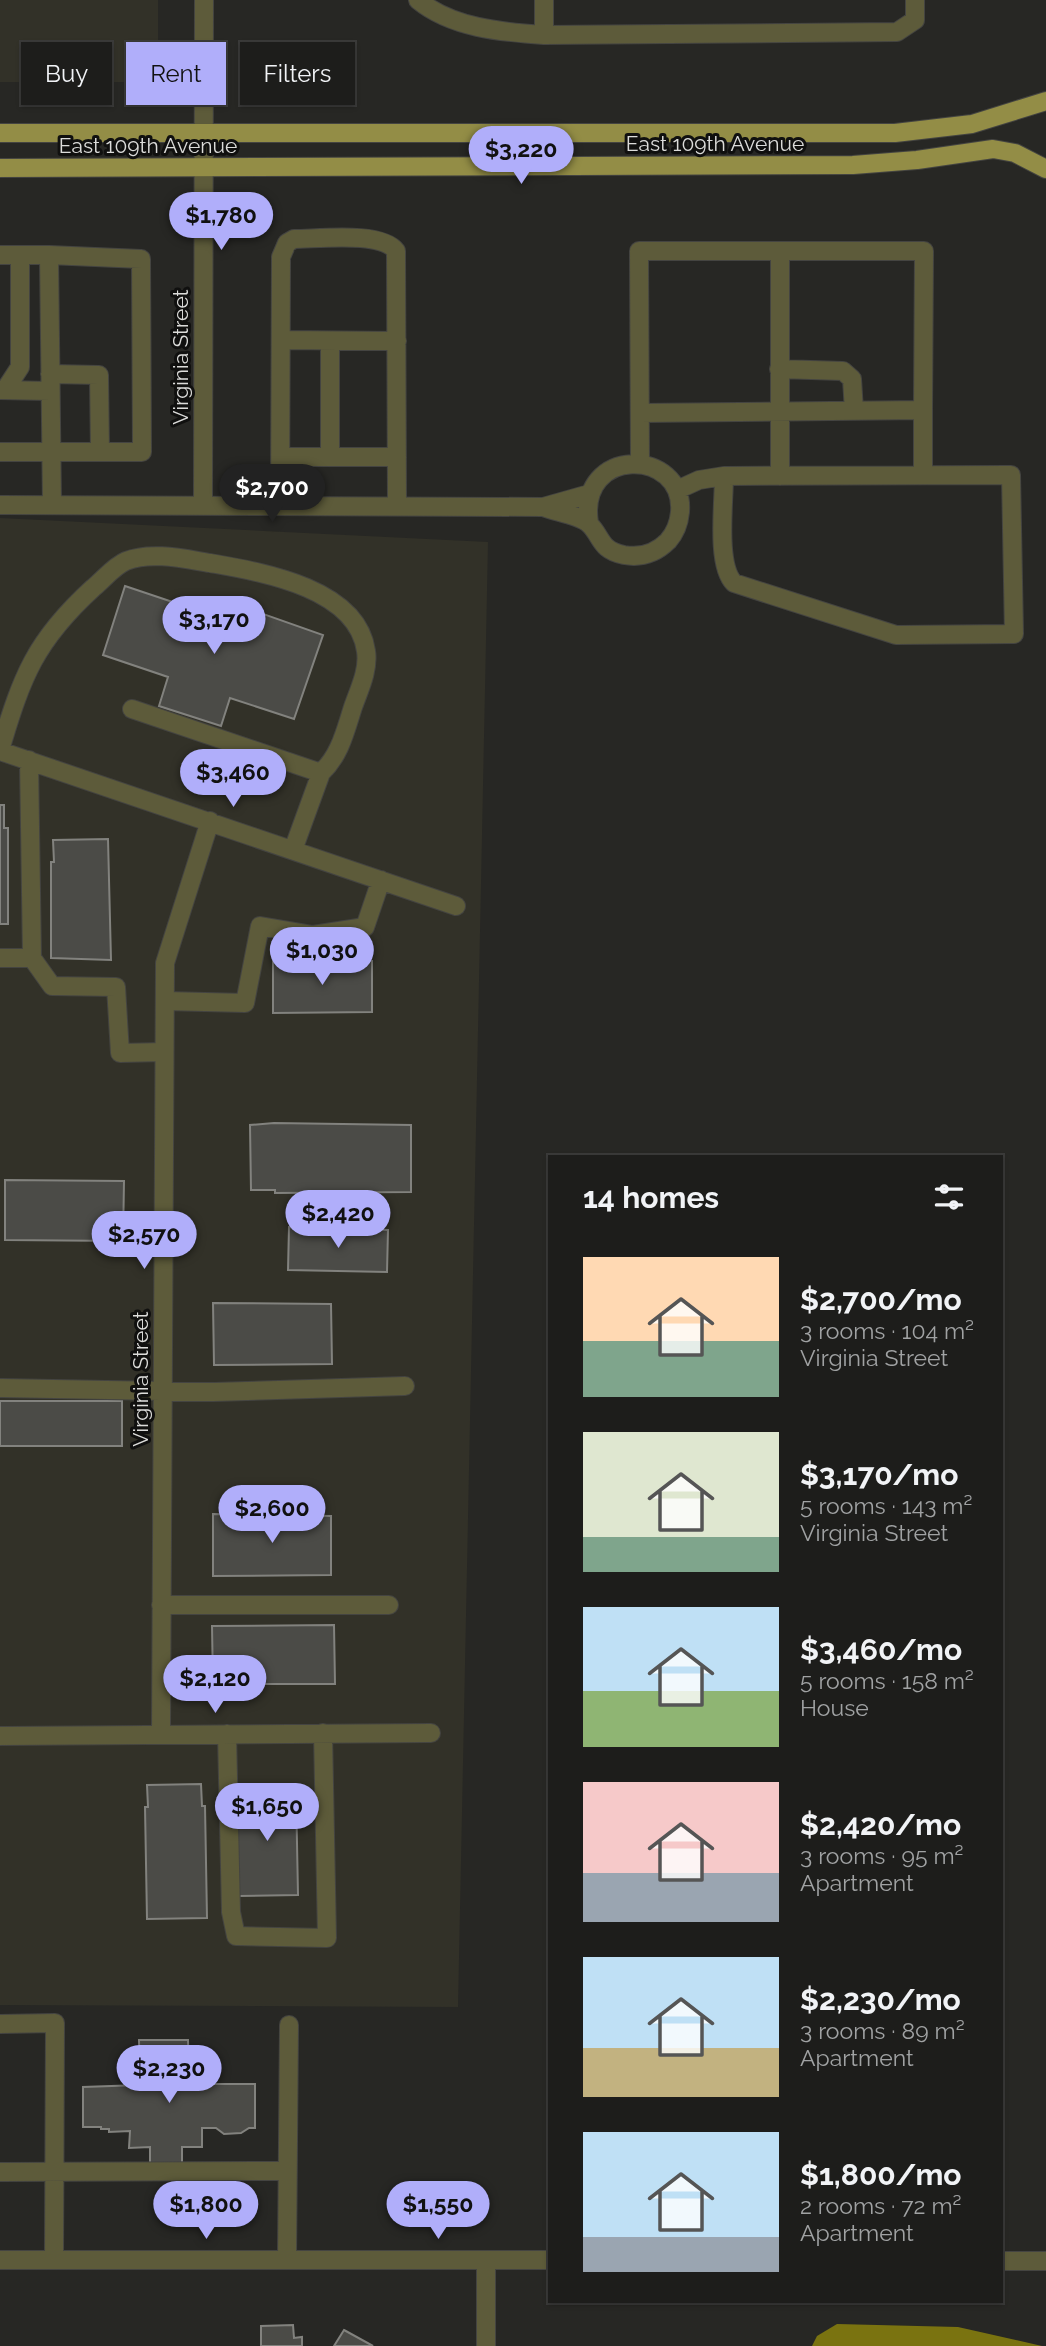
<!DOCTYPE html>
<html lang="en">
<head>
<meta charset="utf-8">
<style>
	:root { --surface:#1d1d1b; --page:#2a2a28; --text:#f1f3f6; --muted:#a0a2a3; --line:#3b3b3a; --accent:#b0aefa }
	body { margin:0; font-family:Raleway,sans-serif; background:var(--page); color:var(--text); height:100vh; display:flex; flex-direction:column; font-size:26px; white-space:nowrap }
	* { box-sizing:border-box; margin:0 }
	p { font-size:23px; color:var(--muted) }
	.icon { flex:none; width:38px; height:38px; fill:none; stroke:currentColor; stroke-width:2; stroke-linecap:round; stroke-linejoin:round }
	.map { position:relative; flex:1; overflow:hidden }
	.drawer { position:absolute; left:548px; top:1155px; width:455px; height:1148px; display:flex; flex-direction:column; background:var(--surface); border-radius:0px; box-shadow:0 2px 5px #0004,0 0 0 2px var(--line) }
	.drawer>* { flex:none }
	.guide { position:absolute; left:21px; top:42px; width:422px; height:63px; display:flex; gap:14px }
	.price { position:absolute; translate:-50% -60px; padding:0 16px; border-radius:24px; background:var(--accent); color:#111; font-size:23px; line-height:46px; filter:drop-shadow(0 2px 4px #0008) }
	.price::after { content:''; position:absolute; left:50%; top:42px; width:21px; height:16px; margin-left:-10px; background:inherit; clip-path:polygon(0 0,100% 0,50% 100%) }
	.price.active { background:#222; color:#fff }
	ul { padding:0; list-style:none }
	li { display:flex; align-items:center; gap:21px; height:175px; padding:0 35px }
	li span { display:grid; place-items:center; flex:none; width:196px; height:140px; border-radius:0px; color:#555 }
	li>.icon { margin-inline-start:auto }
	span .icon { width:84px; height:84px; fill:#fffc; stroke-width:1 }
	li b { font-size:30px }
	h2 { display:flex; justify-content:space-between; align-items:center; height:84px; padding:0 35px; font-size:30px }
	.chip { padding:0 24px; border-radius:0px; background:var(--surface); box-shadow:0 2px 5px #0004,0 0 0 2px var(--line); font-size:24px; line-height:63px }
	.chip.active { background:var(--accent); color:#111 }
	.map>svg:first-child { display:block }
</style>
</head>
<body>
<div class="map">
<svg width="1046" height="2346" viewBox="0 0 1046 2346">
	<rect width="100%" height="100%" fill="#272724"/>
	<path fill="#323128" d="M 0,0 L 158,0 L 158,82 L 0,82 Z
		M 0,518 L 488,542 L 458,2007 L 0,2005 Z"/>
	<path fill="#7a7310" d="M 837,2324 L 958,2327 L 1042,2346 L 812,2346 L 817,2336 Z"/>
	<path fill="#4b4b47" stroke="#82827e" stroke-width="2" d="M 125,586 L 241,625 L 246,608 L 323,635 L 294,719 L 230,698 L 221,726 L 159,706 L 168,677 L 103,655 Z
		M 0,805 L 4,805 L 4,828 L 8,828 L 8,924 L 0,924 Z
		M 108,839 L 111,960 L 51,958 L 51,862 L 54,862 L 53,840 Z
		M 273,961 L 372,961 L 372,1012 L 273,1013 Z
		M 274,1123 L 411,1125 L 411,1192 L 275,1193 L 275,1190 L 251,1190 L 250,1125 Z
		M 5,1180 L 124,1181 L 123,1241 L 5,1240 Z
		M 289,1227 L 388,1230 L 387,1272 L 288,1270 Z
		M 213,1303 L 331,1304 L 332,1364 L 214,1365 Z
		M 0,1401 L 122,1401 L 122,1446 L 0,1446 Z
		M 213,1514 L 331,1516 L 331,1575 L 213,1576 Z
		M 334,1625 L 335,1684 L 213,1684 L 212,1626 Z
		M 201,1784 L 202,1806 L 205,1806 L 207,1918 L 147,1919 L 145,1807 L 148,1807 L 147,1785 Z
		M 236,1789 L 296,1791 L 298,1895 L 239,1896 Z
		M 139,2040 L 188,2040 L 189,2084 L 255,2084 L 255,2128 L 249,2128 L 241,2133 L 224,2134 L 216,2128 L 202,2128 L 202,2147 L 182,2147 L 182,2165 L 150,2165 L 150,2147 L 129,2148 L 130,2131 L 109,2132 L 109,2129 L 101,2129 L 101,2127 L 83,2127 L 83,2087 L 140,2085 Z
		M 293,2325 L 294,2338 L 302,2337 L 302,2346 L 261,2346 L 261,2326 Z
		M 344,2330 L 373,2346 L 334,2346 Z"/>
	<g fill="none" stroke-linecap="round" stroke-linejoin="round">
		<defs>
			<path id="minor" d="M 418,0 C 452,28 501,32 544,35 L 897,32 L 915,20 L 915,0
				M 544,0 L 544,35
				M 780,251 L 780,476
				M 0,255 L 49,255 L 52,505
				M 281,340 L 397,341
				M 330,341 L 330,457
				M 779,369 L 843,371 L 852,379 L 854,411
				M 50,374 L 99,375 L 100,452
				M 0,390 L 50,391
				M 5,390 L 20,367 L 20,255
				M 923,410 L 923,475
				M 640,413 L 923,410 L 924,251 L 639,251 L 640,463
				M 0,452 L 142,452 L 141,259 L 49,255
				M 281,457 L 397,457
				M 677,490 L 699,480 L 724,476 L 1011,475 L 1014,634 L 896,635 L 734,583 C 716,565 724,503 724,476
				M 203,504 L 204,0
				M 0,505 L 543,507
				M 280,505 L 281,257 L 287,243 L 294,239 C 318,239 382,231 396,251 L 397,506
				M 589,523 C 577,445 685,448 680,512 C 679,523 676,532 668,541 C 656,553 641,558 624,555 C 599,550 602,536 589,524 C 580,515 555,512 543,507 L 589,494
				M 132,709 L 321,773 L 293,850
				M 0,750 C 22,676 35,641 93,588 C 103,580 114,566 126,561 C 151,551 185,559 210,563 C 260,572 357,587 366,651 C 369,670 359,690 353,707 C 345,732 340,755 321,773
				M 0,751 L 456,906
				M 0,958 L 32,958 L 29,760
				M 32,958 L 52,986 L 116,987 L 120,1053 L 164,1052
				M 165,1001 L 245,1003 L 260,926 L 313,935 L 365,927 L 381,880
				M 0,1388 L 214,1392 L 405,1386
				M 161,1605 L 389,1605
				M 161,1734 L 165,963 L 210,821
				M 227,1734 L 231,1912 L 236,1936 L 327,1938 L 323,1733
				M 0,1736 L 431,1733
				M 0,2024 L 55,2023 L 54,2260
				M 0,2172 L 287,2171
				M 0,2260 L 550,2260
				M 287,2260 L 289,2025
				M 1001,2261 L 1046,2261
				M 486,2346 L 486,2260"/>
			<path id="major" d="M 0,133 L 895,133 L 972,124 L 1046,101
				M 0,168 L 853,165 L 917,160 L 993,149 L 1015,153 L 1046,169"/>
		</defs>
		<use href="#minor" stroke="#444441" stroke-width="20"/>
		<use href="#major" stroke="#444441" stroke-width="20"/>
		<use href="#minor" stroke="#5d5b3a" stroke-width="18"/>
		<use href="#major" stroke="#938d46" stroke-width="18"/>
	</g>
	<g text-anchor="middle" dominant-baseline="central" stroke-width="6" stroke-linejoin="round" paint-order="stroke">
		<g font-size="21" fill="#dcdcda" stroke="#10100f">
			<text x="715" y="143">East 109th Avenue</text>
			<text x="148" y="145">East 109th Avenue</text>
			<text transform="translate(180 357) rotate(-90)">Virginia Street</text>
			<text transform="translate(140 1379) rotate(-90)">Virginia Street</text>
		</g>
	</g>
</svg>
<b class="price" style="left:521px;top:186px">$3,220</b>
<b class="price" style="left:221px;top:252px">$1,780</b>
<b class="price active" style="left:272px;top:524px">$2,700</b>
<b class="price" style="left:214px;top:656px">$3,170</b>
<b class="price" style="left:233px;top:809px">$3,460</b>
<b class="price" style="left:322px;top:987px">$1,030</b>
<b class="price" style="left:338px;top:1250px">$2,420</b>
<b class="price" style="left:144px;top:1271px">$2,570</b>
<b class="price" style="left:272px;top:1545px">$2,600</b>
<b class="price" style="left:215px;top:1715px">$2,120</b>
<b class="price" style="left:267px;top:1843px">$1,650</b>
<b class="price" style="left:169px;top:2105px">$2,230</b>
<b class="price" style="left:206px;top:2241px">$1,800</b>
<b class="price" style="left:438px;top:2241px">$1,550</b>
<div class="guide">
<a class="chip">Buy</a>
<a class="chip active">Rent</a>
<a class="chip">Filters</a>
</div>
<section class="drawer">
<h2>14 homes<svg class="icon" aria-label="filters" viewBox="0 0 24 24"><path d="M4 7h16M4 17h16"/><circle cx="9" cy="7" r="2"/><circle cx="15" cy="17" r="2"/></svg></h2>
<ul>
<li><span style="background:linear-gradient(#ffd9b3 60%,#7fa58c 0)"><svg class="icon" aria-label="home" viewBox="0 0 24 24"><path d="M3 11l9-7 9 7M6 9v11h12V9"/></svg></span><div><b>$2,700/mo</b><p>3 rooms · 104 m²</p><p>Virginia Street</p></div></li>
<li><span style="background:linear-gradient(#dfe7d0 75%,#7fa58c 0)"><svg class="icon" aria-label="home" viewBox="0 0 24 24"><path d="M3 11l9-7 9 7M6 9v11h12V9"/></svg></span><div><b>$3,170/mo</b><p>5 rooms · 143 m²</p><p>Virginia Street</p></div></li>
<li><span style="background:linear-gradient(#bfe0f5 60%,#8fb573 0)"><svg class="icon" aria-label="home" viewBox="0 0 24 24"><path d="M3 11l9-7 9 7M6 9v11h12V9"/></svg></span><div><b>$3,460/mo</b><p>5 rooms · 158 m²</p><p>House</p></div></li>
<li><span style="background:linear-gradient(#f6c9c9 65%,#9aa5b1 0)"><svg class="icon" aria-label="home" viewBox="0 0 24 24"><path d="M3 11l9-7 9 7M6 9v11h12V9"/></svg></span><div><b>$2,420/mo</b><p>3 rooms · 95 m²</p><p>Apartment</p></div></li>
<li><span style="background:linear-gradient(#bfe0f5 65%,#c2b280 0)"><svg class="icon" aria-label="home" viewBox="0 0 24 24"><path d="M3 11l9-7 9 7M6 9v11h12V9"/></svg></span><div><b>$2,230/mo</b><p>3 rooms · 89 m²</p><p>Apartment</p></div></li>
<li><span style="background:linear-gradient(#bfe0f5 75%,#9aa5b1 0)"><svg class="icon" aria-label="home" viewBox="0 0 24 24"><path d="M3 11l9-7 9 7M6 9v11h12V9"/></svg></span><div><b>$1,800/mo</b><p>2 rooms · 72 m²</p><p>Apartment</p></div></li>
</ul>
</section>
</div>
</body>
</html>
